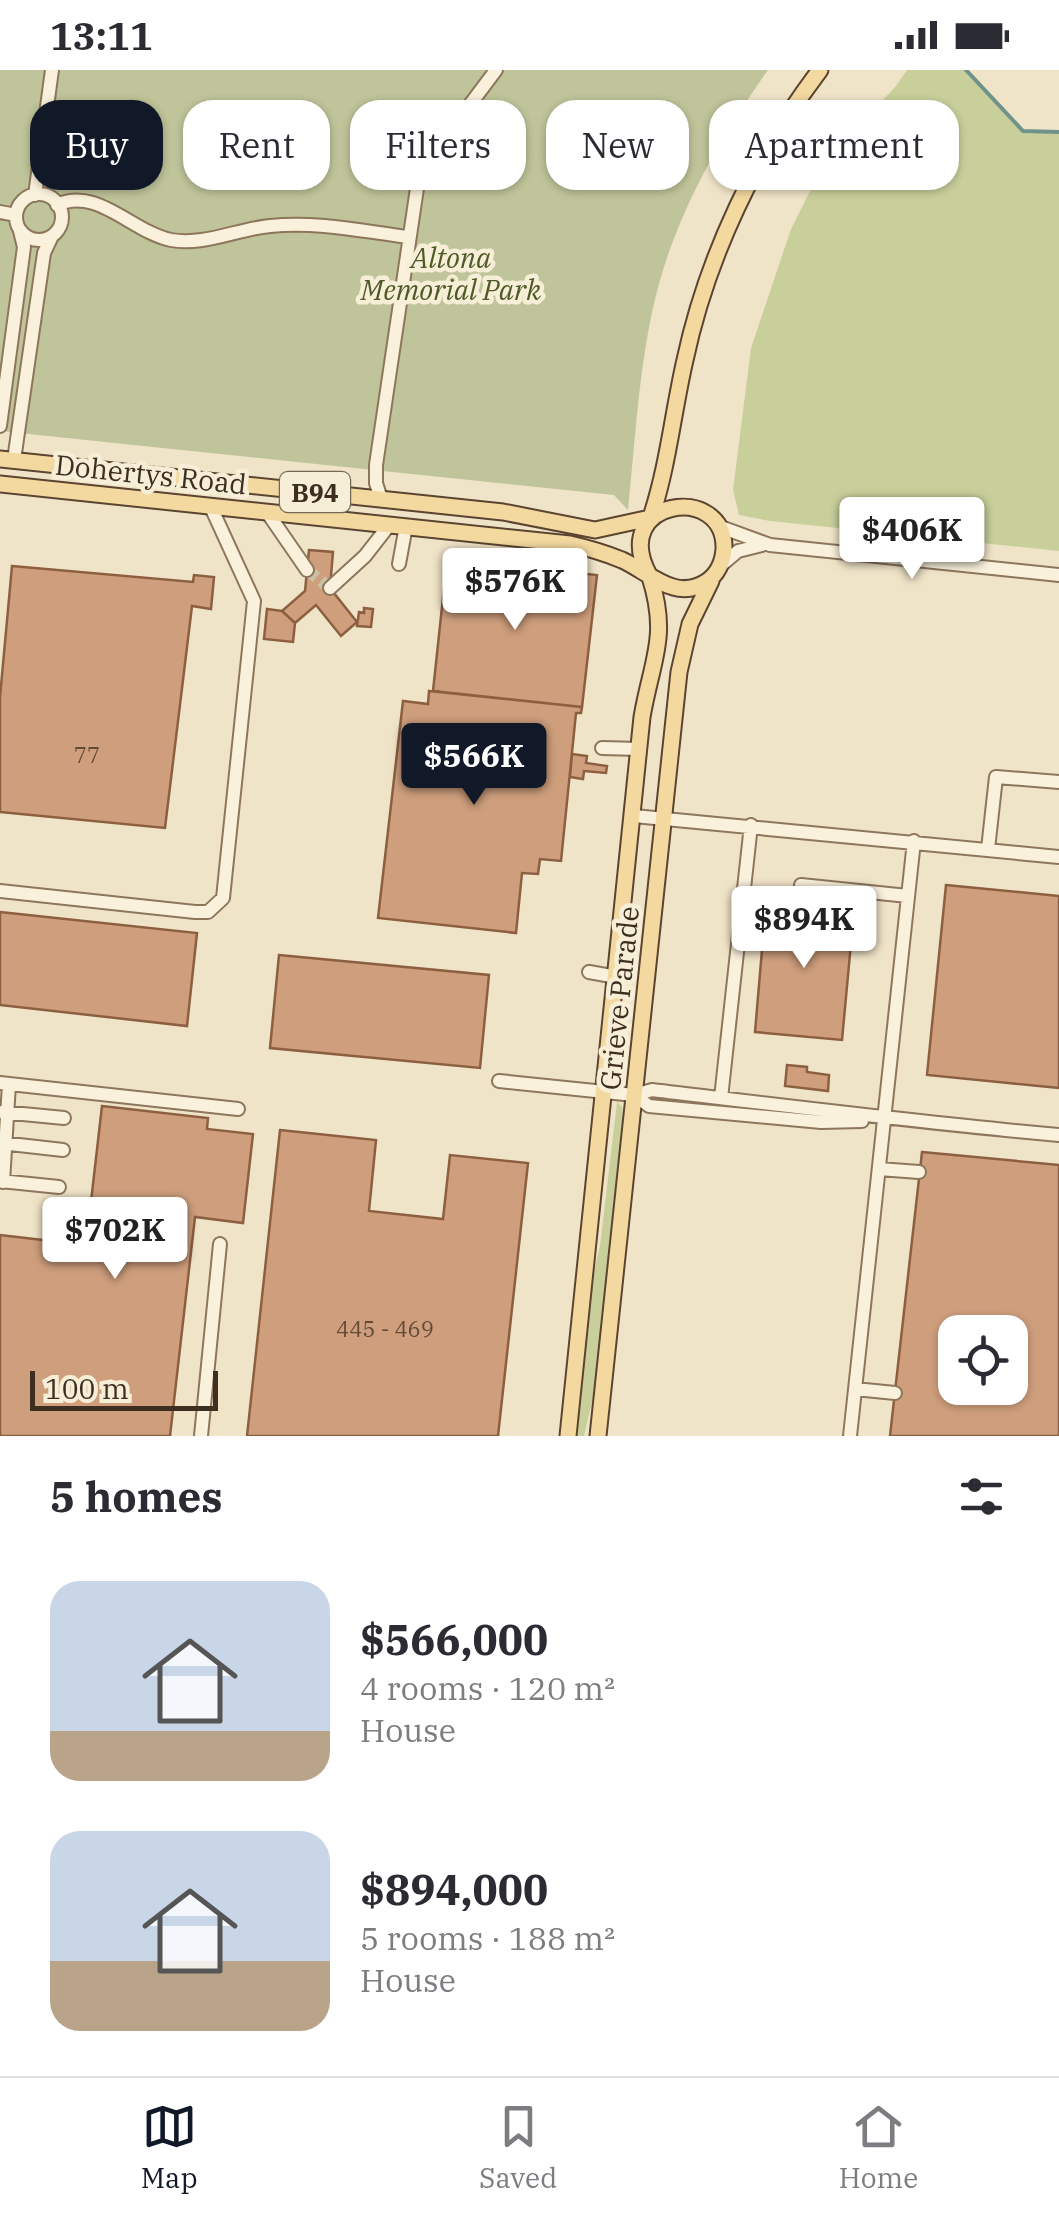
<!DOCTYPE html>
<html lang="en">
<head>
<meta charset="utf-8">
<style>
	:root { --surface:#fff; --page:#f7f7f7; --text:#2b2b33; --muted:#7c7c81; --line:#e1e1e2; --accent:#111827 }
	body { margin:0; font-family:"IBM Plex Serif",serif; background:var(--page); color:var(--text); height:100vh; display:flex; flex-direction:column; font-size:38px; white-space:nowrap }
	* { box-sizing:border-box; margin:0 }
	p { font-size:32px; color:var(--muted) }
	.icon { flex:none; width:55px; height:55px; fill:none; stroke:currentColor; stroke-width:2; stroke-linecap:round; stroke-linejoin:round }
	.map { position:relative; height:1366px; overflow:hidden }
	.drawer { display:flex; flex-direction:column; background:var(--surface); flex:1 }
	.drawer>* { flex:none }
	.guide { position:absolute; left:30px; top:30px; width:1000px; height:90px; display:flex; gap:20px }
	.fabs { position:absolute; left:938px; top:1245px; display:grid; gap:20px }
	.fabs a { display:grid; place-items:center; width:90px; height:90px; border-radius:20px; background:var(--surface); box-shadow:0 2px 8px #0004; font-size:50px }
	.scale { position:absolute; left:30px; bottom:25px; width:188px; box-sizing:border-box; padding-left:10px; border:5px solid #3d2e20; border-top:0; font-size:28px; line-height:35px; white-space:nowrap; color:#3d2e20; -webkit-text-stroke:8px #f7eed8; paint-order:stroke }
	.price { position:absolute; translate:-50% -85px; padding:0 22px; border-radius:10px; background:#fff; color:#222; font-size:32px; line-height:65px; filter:drop-shadow(0 2px 5px #0008) }
	.price::after { content:''; position:absolute; left:50%; top:60px; width:30px; height:22px; margin-left:-15px; background:inherit; clip-path:polygon(0 0,100% 0,50% 100%) }
	.price.active { background:var(--accent); color:#fff }
	ul { padding:0; list-style:none }
	li { display:flex; align-items:center; gap:30px; height:250px; padding:0 50px }
	li span { display:grid; place-items:center; flex:none; width:280px; height:200px; border-radius:30px; color:#555 }
	li>.icon { margin-inline-start:auto }
	span .icon { width:120px; height:120px; fill:#fffc; stroke-width:1 }
	li b { font-size:42px }
	h2 { display:flex; justify-content:space-between; align-items:center; height:120px; padding:0 50px; font-size:42px }
	.tag { padding:0 35px; border-radius:30px; background:var(--surface); box-shadow:0 2px 8px #0004; font-size:35px; line-height:90px }
	.tag.active { background:var(--accent); color:#fff }
	.status { display:flex; justify-content:space-between; align-items:center; height:70px; padding:0 50px; background:var(--surface); direction:ltr }
	.status svg { height:28px; fill:currentColor }
	.dock { display:flex; justify-content:space-around; align-items:center; height:140px; border-top:2px solid var(--line); background:var(--surface); font-size:28px; color:var(--muted) }
	.dock a { display:grid; justify-items:center; gap:5px }
	.dock .active { color:var(--accent) }
	.map>svg:first-child { display:block }
</style>
</head>
<body>
<div class="status"><b>13:11</b><svg viewBox="0 0 49 12"><path d="M0 12V9h3v3zM5 12V6h3v6zM10 12V3h3v9zM15 12V0h3v12zM26 1h20v11H26zM47 4h2v5h-2z"/></svg></div>
<div class="map">
<svg width="1059" height="1366" viewBox="0 0 1059 1366">
	<rect width="100%" height="100%" fill="#f0e4c8"/>
	<path fill="#c9cf9b" d="M 907,0 L 966,0 L 1023,61 L 1059,62 L 1059,481 L 770,451 L 739,445 L 733,420 L 751,278 L 791,159 L 825,91 L 896,16 Z
		M 617,1032 L 622,1037 L 623,1049 L 595,1319 L 584,1366 L 574,1366 L 588,1227 L 600,1176 Z"/>
	<path fill="#bfc49a" d="M 0,0 L 768,0 C 728,56 692,117 669,182 C 640,263 637,355 628,440 L 614,425 L 0,361 Z"/>
	<g fill="none" stroke-linecap="round" stroke-linejoin="round">
		<path stroke="#6f938a" stroke-width="4" d="M 966,0 L 1023,61 L 1059,62"/>
	</g>
	<path fill="#cf9f7d" stroke="#8d5f41" stroke-width="2.5" fill-rule="evenodd" d="M 309,480 L 333,482 L 330,518 L 357,552 L 341,566 L 316,535 L 295,553 L 282,541 L 305,521 Z
		M 447,490 L 597,505 L 582,637 L 433,621 Z
		M 12,496 L 193,512 L 194,505 L 214,507 L 211,539 L 192,536 L 165,758 L 0,742 L 0,627 Z
		M 364,538 L 373,539 L 371,557 L 357,556 L 359,542 L 364,543 Z
		M 267,539 L 282,541 L 295,553 L 293,572 L 264,569 Z
		M 429,621 L 582,637 L 581,643 L 576,643 L 561,791 L 540,789 L 538,804 L 522,803 L 516,863 L 378,848 L 403,631 L 428,634 Z
		M 572,684 L 587,686 L 586,693 L 607,696 L 606,703 L 584,701 L 583,709 L 570,707 Z
		M 946,815 L 1059,826 L 1059,1018 L 927,1005 Z
		M 766,833 L 854,841 L 842,970 L 755,962 Z
		M 0,842 L 197,863 L 187,956 L 0,935 Z
		M 279,885 L 489,905 L 480,998 L 270,978 Z
		M 787,995 L 807,997 L 807,1002 L 829,1005 L 828,1021 L 785,1016 Z
		M 102,1036 L 208,1048 L 207,1059 L 253,1064 L 243,1153 L 195,1147 L 170,1366 L 0,1366 L 0,1165 L 86,1175 Z
		M 280,1060 L 376,1070 L 369,1141 L 443,1149 L 450,1085 L 528,1093 L 498,1366 L 247,1366 Z
		M 922,1082 L 1059,1095 L 1059,1366 L 890,1366 ZM 955,1262 L 1010,1262 L 1010,1318 L 955,1318 Z"/>
	<g fill="none" stroke-linecap="round" stroke-linejoin="round">
		<path stroke="#ccc0a6" stroke-width="12" stroke-dasharray="12 6" stroke-linecap="butt" d="M 307,500 L 330,518"/>
		<defs>
			<path id="minor" d="M16 147a23 23 0 1 1 46 0a23 23 0 1 1-46 0Z
				M 35,125 L 52,0
				M 57,135 C 97,116 132,162 171,170 C 204,176 237,159 270,156 C 316,151 362,161 408,167
				M 0,142 L 16,145
				M 0,356 L 24,177 L 20,161
				M 14,390 L 44,183 L 52,166
				M 381,429 L 376,413 L 376,395 L 424,71 L 466,40 L 496,0
				M 267,442 L 307,500
				M 718,456 L 770,475 L 1059,505
				M 399,494 L 406,456
				M 719,497 L 738,481 L 762,475
				M 330,518 L 365,486 L 390,454
				M 602,678 L 640,679
				M 634,746 L 1059,787
				M 988,779 L 996,707 L 1059,712
				M 0,821 L 195,842 L 208,842 L 223,828 L 254,531 L 210,435
				M 799,836 L 801,815 L 908,826
				M 589,902 L 617,907
				M 499,1011 L 634,1025 L 652,1020 C 787,1036 923,1053 1059,1065
				M 0,1013 L 238,1039
				M 634,1025 L 649,1036 L 821,1052 L 862,1051
				M 721,1028 L 751,755
				M 2,1042 L 64,1048
				M 1,1073 L 63,1080
				M 879,1099 L 919,1102
				M 0,1111 L 59,1117
				M 3,1112 L 9,1014
				M 855,1319 L 895,1323
				M 201,1366 L 220,1174
				M 850,1366 L 914,771"/>
			<path id="major" d="M 0,389 L 503,442 L 595,460 L 650,448
				M 0,414 L 570,474 C 588,478 605,483 622,490 C 649,502 675,532 706,512 C 717,505 723,492 724,479 C 726,412 608,429 649,505
				M 651,447 C 668,396 673,342 685,290 C 707,187 756,84 820,0
				M 568,1366 L 642,647 C 652,589 669,567 650,507
				M 598,1366 L 679,602 L 690,554 L 711,511"/>
		</defs>
		<use href="#minor" stroke="#8d765c" stroke-width="16"/>
		<use href="#major" stroke="#5b4430" stroke-width="19"/>
		<use href="#minor" stroke="#faf1dc" stroke-width="12"/>
		<use href="#major" stroke="#f3d9a0" stroke-width="15"/>
	</g>
	<g text-anchor="middle" dominant-baseline="central" stroke-width="9" stroke-linejoin="round" paint-order="stroke">
		<g font-size="22" fill="#624a37">
			<text x="87" y="684">77</text>
			<text x="385" y="1258">445 - 469</text>
		</g>
		<rect fill="#f7eed8" stroke="#756857" stroke-width="2.5" x="280" y="402" width="70" height="40" rx="8"/>
		<g font-size="25" font-weight="bold" fill="#3d2e20">
			<text x="315" y="422">B94</text>
		</g>
		<g font-size="28" font-style="italic" fill="#4d5a26" stroke="#f7eed8">
			<text x="451" y="187">Altona<tspan x="451" dy="32">Memorial Park</tspan></text>
		</g>
		<g font-size="28" fill="#3d2e20" stroke="#f7eed8">
			<text transform="translate(151 404) rotate(6)">Dohertys Road</text>
			<text transform="translate(619 928) rotate(-84)">Grieve Parade</text>
		</g>
	</g>
</svg>
<div class="fabs">
<a><svg class="icon" aria-label="locate" viewBox="0 0 24 24"><circle cx="12" cy="12" r="6"/><path d="M12 2v4M12 18v4M2 12h4M18 12h4"/></svg></a>
</div>
<div class="scale">100 m</div>
<b class="price" style="left:912px;top:512px">$406K</b>
<b class="price" style="left:515px;top:563px">$576K</b>
<b class="price active" style="left:474px;top:738px">$566K</b>
<b class="price" style="left:804px;top:901px">$894K</b>
<b class="price" style="left:115px;top:1212px">$702K</b>
<div class="guide">
<a class="tag active">Buy</a>
<a class="tag">Rent</a>
<a class="tag">Filters</a>
<a class="tag">New</a>
<a class="tag">Apartment</a>
</div>
</div>
<section class="drawer">
<h2>5 homes<svg class="icon" aria-label="filters" viewBox="0 0 24 24"><path d="M4 7h16M4 17h16"/><circle cx="9" cy="7" r="2"/><circle cx="15" cy="17" r="2"/></svg></h2>
<ul>
<li><span style="background:linear-gradient(#c9d6e8 75%,#b9a48a 0)"><svg class="icon" aria-label="home" viewBox="0 0 24 24"><path d="M3 11l9-7 9 7M6 9v11h12V9"/></svg></span><div><b>$566,000</b><p>4 rooms · 120 m²</p><p>House</p></div></li>
<li><span style="background:linear-gradient(#c9d6e8 65%,#b9a48a 0)"><svg class="icon" aria-label="home" viewBox="0 0 24 24"><path d="M3 11l9-7 9 7M6 9v11h12V9"/></svg></span><div><b>$894,000</b><p>5 rooms · 188 m²</p><p>House</p></div></li>
</ul>
</section>
<nav class="dock">
<a class="active"><svg class="icon" aria-label="map" viewBox="0 0 24 24"><path d="M3 6l6-2 6 2 6-2v14l-6 2-6-2-6 2zM9 4v14M15 6v14"/></svg>Map</a>
<a><svg class="icon" aria-label="saved" viewBox="0 0 24 24"><path d="M7 4h10v16l-5-4-5 4z"/></svg>Saved</a>
<a><svg class="icon" aria-label="home" viewBox="0 0 24 24"><path d="M3 11l9-7 9 7M6 9v11h12V9"/></svg>Home</a>
</nav>
</body>
</html>
